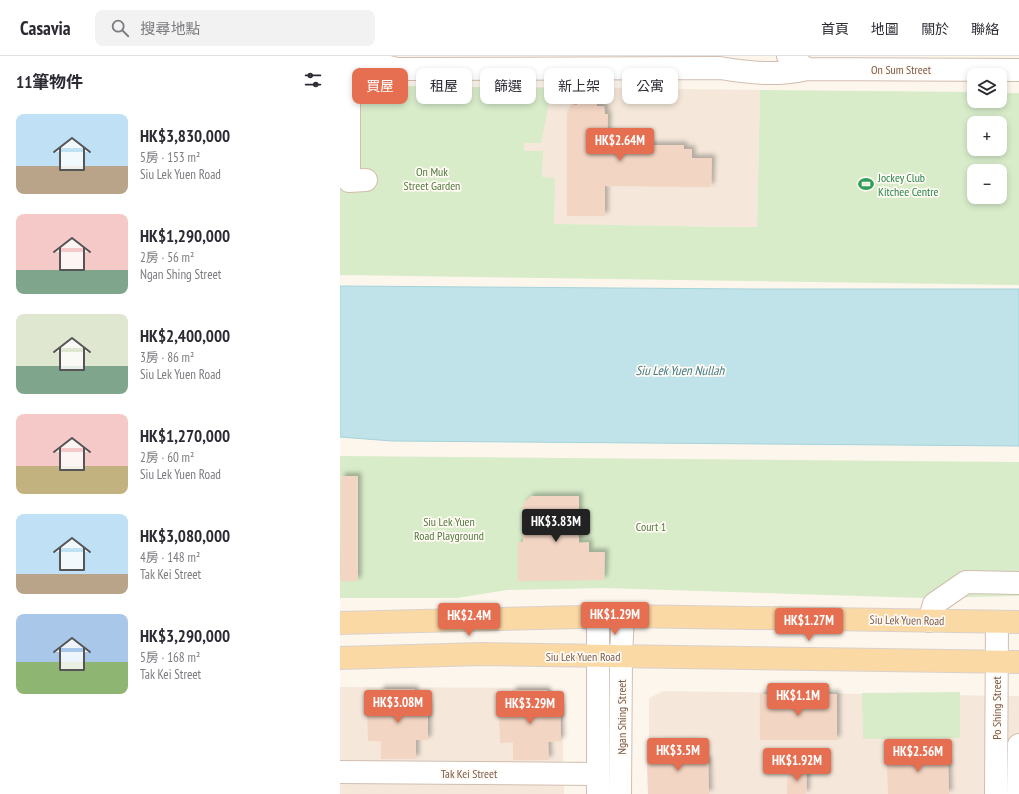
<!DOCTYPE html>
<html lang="zh-TW">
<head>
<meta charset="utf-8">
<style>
	:root { --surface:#fff; --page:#f2f2f3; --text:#2b2b33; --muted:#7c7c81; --line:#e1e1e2; --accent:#e76f51 }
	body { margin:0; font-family:"PT Sans Narrow","Noto Sans TC",sans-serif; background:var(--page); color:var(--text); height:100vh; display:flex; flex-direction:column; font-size:15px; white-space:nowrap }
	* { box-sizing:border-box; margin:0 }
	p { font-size:13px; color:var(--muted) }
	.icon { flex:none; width:22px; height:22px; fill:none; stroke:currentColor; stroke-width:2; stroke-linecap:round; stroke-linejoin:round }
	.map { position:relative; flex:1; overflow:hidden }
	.panel { display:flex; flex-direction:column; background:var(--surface); width:340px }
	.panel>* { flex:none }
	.hud { position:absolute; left:12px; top:12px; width:380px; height:36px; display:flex; gap:8px }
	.fabs { position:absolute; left:627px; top:12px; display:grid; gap:8px }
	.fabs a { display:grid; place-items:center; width:40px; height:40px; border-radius:8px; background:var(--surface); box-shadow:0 2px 6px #0003; font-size:20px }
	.price { position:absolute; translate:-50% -34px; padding:0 9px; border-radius:4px; background:var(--accent); color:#fff; font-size:13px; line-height:26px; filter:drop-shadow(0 1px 2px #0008) }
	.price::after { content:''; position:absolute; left:50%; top:24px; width:12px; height:9px; margin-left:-6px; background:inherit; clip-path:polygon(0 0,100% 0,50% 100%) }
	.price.selected { background:#222; color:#fff }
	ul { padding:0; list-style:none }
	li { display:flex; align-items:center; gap:12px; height:100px; padding:0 16px }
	li span { display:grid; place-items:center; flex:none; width:112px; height:80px; border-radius:8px; color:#555 }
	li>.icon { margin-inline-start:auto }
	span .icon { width:48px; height:48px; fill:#fffc; stroke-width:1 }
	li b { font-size:17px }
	h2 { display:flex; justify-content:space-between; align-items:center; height:48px; padding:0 16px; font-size:17px }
	.pill { padding:0 14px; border-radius:8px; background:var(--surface); box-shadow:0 2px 6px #0003; font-size:14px; line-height:36px }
	.pill.selected { background:var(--accent); color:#fff }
	header { display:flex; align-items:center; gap:24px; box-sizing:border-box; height:56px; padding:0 20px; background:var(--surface); border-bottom:1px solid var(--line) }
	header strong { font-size:19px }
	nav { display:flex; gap:22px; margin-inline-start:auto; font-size:14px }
	.search { width:280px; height:36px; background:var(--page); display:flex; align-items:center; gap:10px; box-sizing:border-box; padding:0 14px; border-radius:8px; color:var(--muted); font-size:15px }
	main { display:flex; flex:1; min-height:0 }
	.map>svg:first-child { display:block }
</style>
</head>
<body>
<header>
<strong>Casavia</strong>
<div class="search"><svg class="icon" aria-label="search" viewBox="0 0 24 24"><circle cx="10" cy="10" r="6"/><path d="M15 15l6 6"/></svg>搜尋地點</div>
<nav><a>首頁</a><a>地圖</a><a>關於</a><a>聯絡</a></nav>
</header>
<main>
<section class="panel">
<h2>11筆物件<svg class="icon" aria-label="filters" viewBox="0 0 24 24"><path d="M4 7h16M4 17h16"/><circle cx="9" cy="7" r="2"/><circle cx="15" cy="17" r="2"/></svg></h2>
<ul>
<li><span style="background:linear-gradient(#bfe0f5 65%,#b9a48a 0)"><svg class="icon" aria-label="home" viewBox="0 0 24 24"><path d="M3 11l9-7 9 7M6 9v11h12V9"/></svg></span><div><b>HK$3,830,000</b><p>5房 · 153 m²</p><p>Siu Lek Yuen Road</p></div></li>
<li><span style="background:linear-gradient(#f6c9c9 70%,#7fa58c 0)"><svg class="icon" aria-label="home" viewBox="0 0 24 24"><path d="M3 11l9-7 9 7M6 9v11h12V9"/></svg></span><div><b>HK$1,290,000</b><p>2房 · 56 m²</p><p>Ngan Shing Street</p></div></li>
<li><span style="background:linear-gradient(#dfe7d0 65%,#7fa58c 0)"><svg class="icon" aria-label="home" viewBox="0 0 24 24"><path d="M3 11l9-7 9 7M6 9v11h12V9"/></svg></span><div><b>HK$2,400,000</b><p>3房 · 86 m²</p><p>Siu Lek Yuen Road</p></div></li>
<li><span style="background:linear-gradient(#f6c9c9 65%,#c2b280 0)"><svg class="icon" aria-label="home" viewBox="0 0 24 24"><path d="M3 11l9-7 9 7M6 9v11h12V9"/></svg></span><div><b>HK$1,270,000</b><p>2房 · 60 m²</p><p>Siu Lek Yuen Road</p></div></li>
<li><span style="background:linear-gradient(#bfe0f5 75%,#b9a48a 0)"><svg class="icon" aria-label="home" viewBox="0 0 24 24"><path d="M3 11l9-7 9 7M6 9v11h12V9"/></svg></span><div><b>HK$3,080,000</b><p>4房 · 148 m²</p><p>Tak Kei Street</p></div></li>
<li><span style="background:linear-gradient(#a9c7e8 60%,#8fb573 0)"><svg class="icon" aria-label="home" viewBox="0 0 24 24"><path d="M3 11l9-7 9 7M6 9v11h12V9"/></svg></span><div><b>HK$3,290,000</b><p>5房 · 168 m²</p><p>Tak Kei Street</p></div></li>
</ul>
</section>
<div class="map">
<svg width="679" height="738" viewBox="0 0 679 738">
	<defs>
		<filter id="shadow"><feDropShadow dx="3.5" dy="-3.5" stdDeviation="2" flood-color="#0004"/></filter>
	</defs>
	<rect width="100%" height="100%" fill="#fdf6ec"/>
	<path fill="#f5e8da" d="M 185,31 L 420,34 L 417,171 L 182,168 Z
		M 0,631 L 209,632 L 222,642 L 224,738 L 0,738 Z
		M 324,635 L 679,640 L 679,738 L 309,738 L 309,642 Z"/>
	<path fill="#d8ecc9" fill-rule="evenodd" d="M 0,29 L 212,32 L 201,87 L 184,87 L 184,95 L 203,95 L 202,121 L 215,122 L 214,168 L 394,171 L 417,171 L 420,34 L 634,36 L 634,45 L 660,45 L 660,37 L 679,37 L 679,229 L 0,219 ZM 634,67 L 660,67 L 660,93 L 634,93 ZM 634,115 L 660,115 L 660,141 L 634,141 Z
		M 0,400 L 679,406 L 679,540 L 584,542 L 265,532 L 167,534 L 117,542 L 0,542 Z
		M 620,636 L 620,682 L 523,683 L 522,637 Z"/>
	<path fill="#bfe3e8" stroke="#a5d3da" d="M 0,230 L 413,233 L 679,233 L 679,390 L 52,385 L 0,381 Z"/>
	<path fill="#f3d5c3" filter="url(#shadow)" d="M 237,42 L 257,42 L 257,50 L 264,50 L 265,58 L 268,58 L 267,89 L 344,89 L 344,93 L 352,93 L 352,102 L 372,102 L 371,131 L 265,130 L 265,160 L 227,160 L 227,57 L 230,57 L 230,49 L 237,49 Z
		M 1,420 L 18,420 L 18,525 L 0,525 Z
		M 191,440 L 239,440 L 239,487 L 249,486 L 249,496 L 265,496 L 264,524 L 178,525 L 178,486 L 183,486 L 183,450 L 184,447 Z
		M 40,633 L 75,633 L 75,650 L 88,650 L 88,684 L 76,684 L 76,703 L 41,703 L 41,685 L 28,685 L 27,651 L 40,651 Z
		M 172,634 L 207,634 L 208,651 L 220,651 L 221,685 L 208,686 L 209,704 L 173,704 L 173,686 L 160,687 L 159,652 L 173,652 Z
		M 420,638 L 497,638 L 497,684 L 420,684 Z
		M 355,687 L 356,705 L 368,704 L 369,738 L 308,738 L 307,706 L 320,705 L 320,688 Z
		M 560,691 L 595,691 L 596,708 L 608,708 L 609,738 L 548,738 L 547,709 L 560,709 Z
		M 448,713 L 467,714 L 466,738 L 447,738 Z"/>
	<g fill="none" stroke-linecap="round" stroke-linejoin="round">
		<defs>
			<path id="minor" d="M 7,0 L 9,27 L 9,125 L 26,124
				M 21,0 L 37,8 L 57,13 L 380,12 C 410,17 437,20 467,13
				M 448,0 L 467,13 L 679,14
				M 589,565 L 594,548 L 626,526 L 679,527
				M 0,716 L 258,718
				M 258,738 L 258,560
				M 280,738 L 281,600 L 283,560
				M 656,738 L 657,566
				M 678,738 L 679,689"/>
			<path id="major" d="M 0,567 L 283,560 L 679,566
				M 0,602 L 142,598 L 679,606"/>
		</defs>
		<use href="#minor" stroke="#d1beb0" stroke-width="24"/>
		<use href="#major" stroke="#dad1cd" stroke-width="24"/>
		<use href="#minor" stroke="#fff" stroke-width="22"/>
		<use href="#major" stroke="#fbd9a5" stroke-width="22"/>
	</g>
	<defs>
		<symbol id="stadium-bare" viewBox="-9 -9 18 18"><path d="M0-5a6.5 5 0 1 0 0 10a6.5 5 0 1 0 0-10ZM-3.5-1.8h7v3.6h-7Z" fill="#2e9e5b" stroke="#fffaf3" stroke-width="2.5" paint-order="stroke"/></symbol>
	</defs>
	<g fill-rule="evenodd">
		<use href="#stadium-bare" x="515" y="117" width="22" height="22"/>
	</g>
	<g text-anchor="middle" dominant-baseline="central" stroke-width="3.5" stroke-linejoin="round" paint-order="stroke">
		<g font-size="12" fill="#7a5c4d" stroke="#fffaf3">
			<text x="561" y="13">On Sum Street</text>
			<text transform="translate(567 564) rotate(1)">Siu Lek Yuen Road</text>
			<text x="243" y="600">Siu Lek Yuen Road</text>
			<text transform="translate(656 652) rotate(-90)">Po Shing Street</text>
			<text transform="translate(281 661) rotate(-90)">Ngan Shing Street</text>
			<text x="129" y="717">Tak Kei Street</text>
		</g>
		<g font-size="12" fill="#537a41" stroke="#fffaf3">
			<text x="92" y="115">On Muk<tspan x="92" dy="14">Street Garden</tspan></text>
			<text x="109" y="465">Siu Lek Yuen<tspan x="109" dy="14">Road Playground</tspan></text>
			<text x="311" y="470">Court 1</text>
		</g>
		<g font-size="12" fill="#27864d" stroke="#fffaf3" text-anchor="start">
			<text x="538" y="121">Jockey Club<tspan x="538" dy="14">Kitchee Centre</tspan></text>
		</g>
		<g font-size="13" font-style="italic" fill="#437c86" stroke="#fffaf3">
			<text x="340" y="314">Siu Lek Yuen Nullah</text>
		</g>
	</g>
</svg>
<div class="fabs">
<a><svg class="icon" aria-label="layers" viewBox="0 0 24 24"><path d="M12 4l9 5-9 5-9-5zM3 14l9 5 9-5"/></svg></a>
<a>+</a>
<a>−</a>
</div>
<b class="price" style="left:280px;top:106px">HK$2.64M</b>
<b class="price selected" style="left:216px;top:487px">HK$3.83M</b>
<b class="price" style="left:275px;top:580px">HK$1.29M</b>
<b class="price" style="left:129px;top:581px">HK$2.4M</b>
<b class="price" style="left:469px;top:586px">HK$1.27M</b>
<b class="price" style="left:458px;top:661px">HK$1.1M</b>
<b class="price" style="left:58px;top:668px">HK$3.08M</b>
<b class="price" style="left:190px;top:669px">HK$3.29M</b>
<b class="price" style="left:338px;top:716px">HK$3.5M</b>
<b class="price" style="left:578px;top:717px">HK$2.56M</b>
<b class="price" style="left:457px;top:726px">HK$1.92M</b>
<div class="hud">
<a class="pill selected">買屋</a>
<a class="pill">租屋</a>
<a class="pill">篩選</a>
<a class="pill">新上架</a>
<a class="pill">公寓</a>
</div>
</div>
</main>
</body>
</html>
